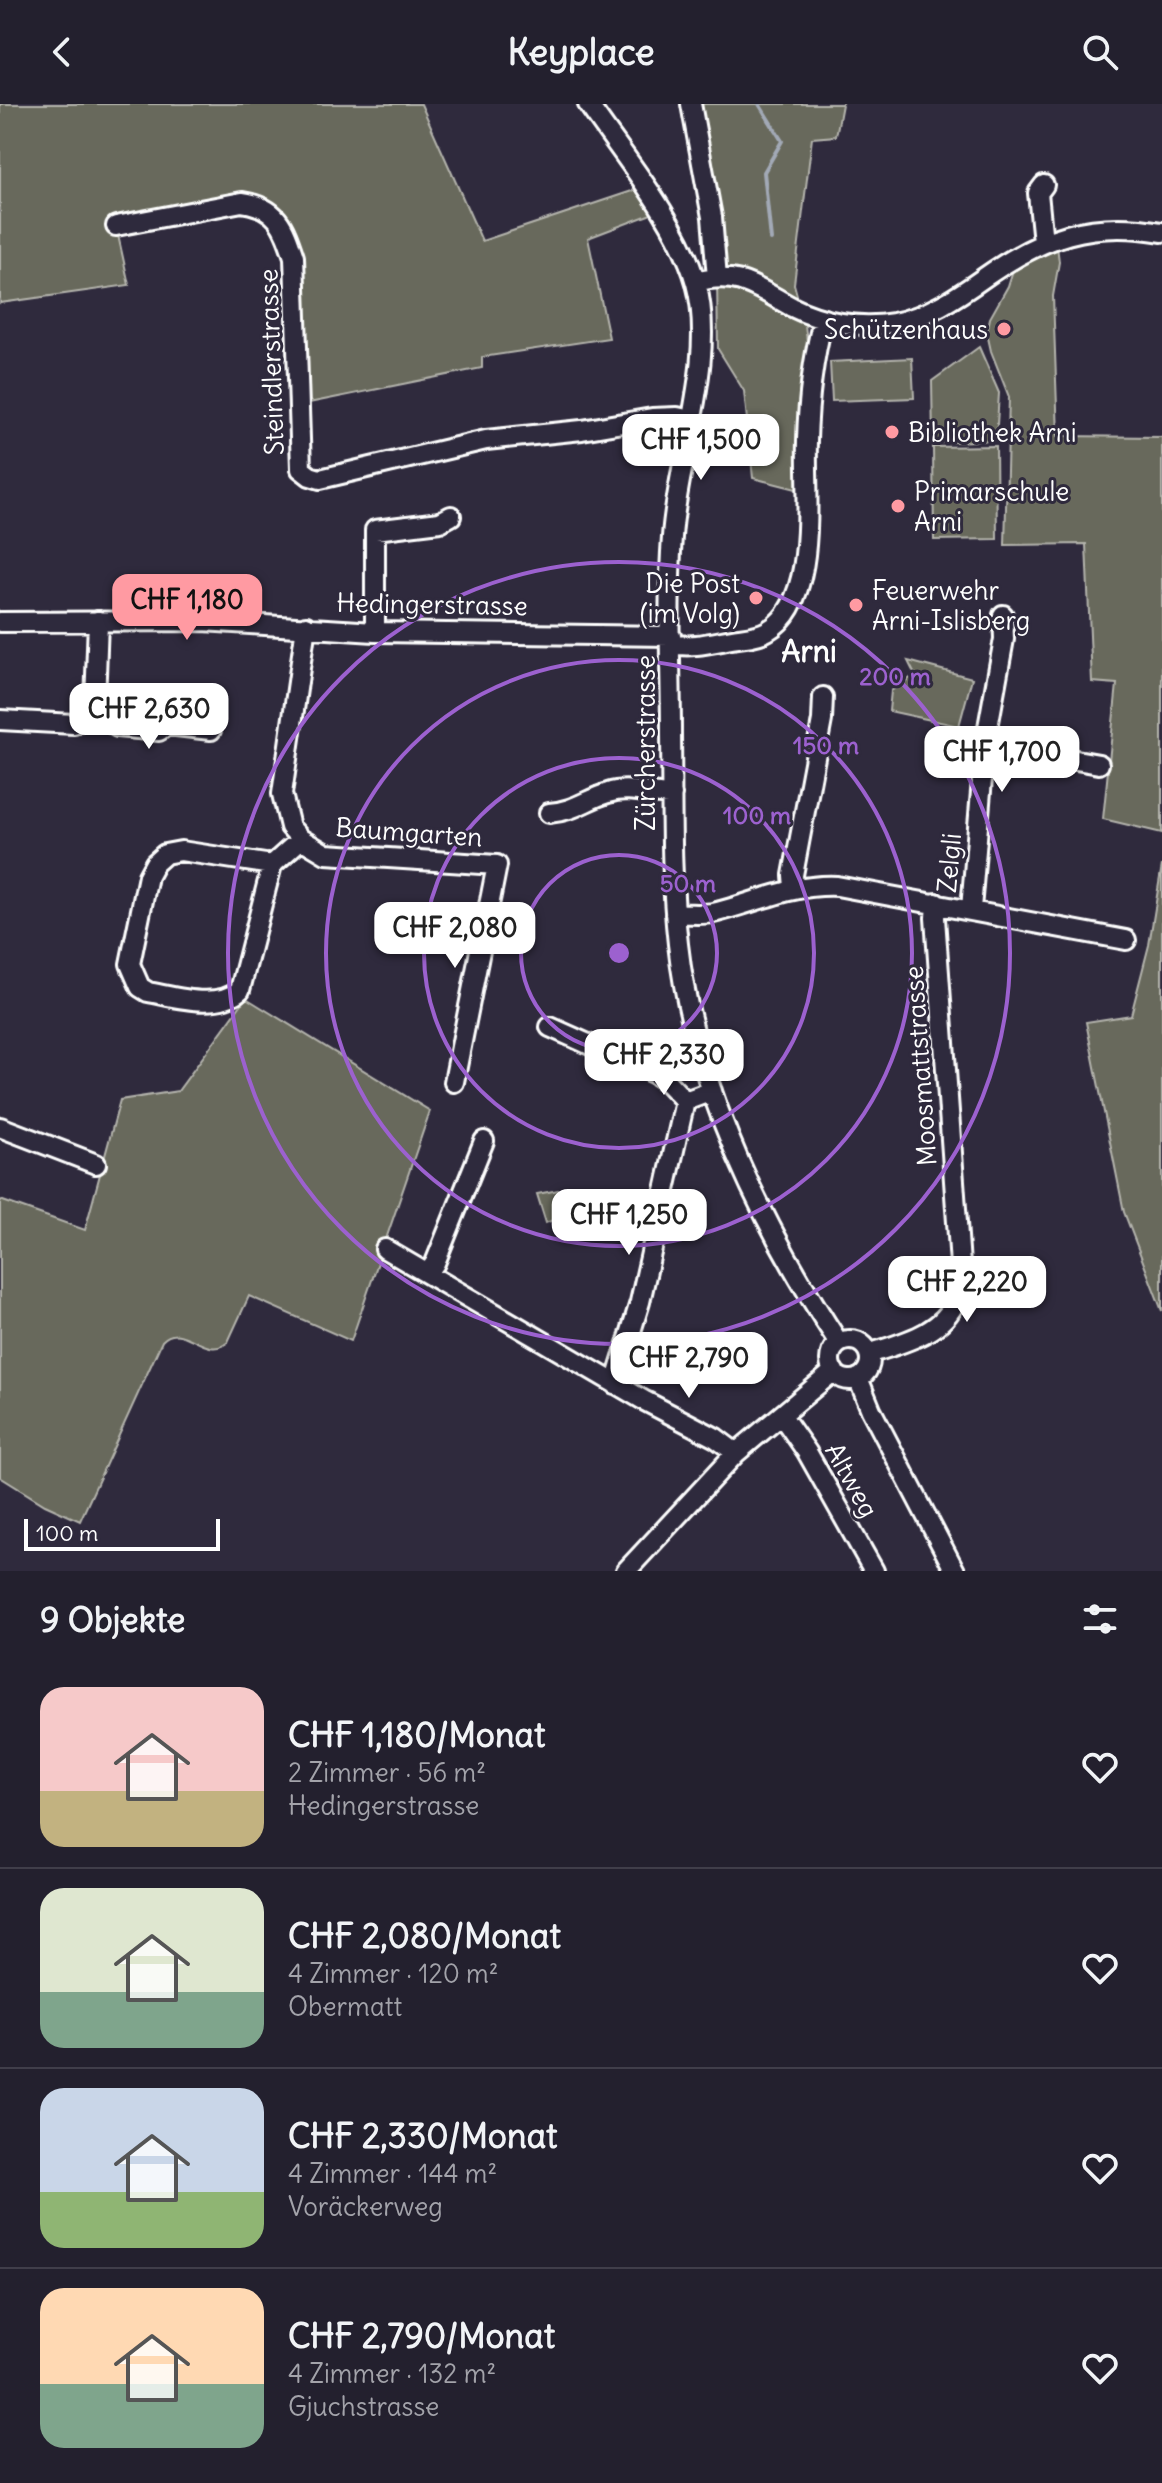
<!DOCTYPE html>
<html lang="de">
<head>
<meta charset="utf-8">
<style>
	:root { --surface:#23202e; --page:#2b2836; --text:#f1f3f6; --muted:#a3a3aa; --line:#403e4a; --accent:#ff9aa2 }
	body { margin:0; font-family:Delius,sans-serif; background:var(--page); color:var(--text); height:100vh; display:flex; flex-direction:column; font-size:30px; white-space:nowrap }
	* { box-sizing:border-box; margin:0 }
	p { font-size:26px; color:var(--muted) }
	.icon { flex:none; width:44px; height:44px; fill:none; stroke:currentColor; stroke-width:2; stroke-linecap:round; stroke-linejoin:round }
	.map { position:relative; height:1467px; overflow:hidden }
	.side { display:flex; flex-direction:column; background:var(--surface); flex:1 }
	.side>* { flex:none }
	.scale { position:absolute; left:24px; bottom:20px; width:196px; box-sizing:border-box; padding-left:8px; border:4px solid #fff; border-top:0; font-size:22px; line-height:28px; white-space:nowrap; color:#fff; -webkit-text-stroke:6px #2f2a3d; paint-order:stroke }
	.price { position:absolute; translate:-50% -68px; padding:0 18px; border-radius:16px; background:#fff; color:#222; font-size:26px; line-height:52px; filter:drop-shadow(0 2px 4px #0008) }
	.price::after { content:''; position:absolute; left:50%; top:48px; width:24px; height:18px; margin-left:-12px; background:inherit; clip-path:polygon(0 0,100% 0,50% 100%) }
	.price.current { background:var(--accent); color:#111 }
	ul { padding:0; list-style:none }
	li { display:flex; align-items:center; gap:24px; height:200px; padding:0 40px }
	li+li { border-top:2px solid var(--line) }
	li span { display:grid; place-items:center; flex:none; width:224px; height:160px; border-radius:24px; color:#555 }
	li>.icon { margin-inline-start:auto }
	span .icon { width:96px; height:96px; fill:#fffc; stroke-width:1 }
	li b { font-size:34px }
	h2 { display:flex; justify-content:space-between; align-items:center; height:96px; padding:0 40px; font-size:34px }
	header { display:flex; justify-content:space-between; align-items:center; height:104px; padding:0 40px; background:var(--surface); font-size:36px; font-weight:700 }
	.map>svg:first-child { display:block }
</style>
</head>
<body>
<header><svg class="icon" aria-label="back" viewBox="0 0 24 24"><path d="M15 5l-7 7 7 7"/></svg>Keyplace<svg class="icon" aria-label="search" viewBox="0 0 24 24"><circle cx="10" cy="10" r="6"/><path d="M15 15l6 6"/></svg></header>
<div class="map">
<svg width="1162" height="1467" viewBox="0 0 1162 1467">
	<rect width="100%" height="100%" fill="#2f2a3d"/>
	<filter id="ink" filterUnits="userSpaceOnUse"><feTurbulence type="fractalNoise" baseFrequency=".0125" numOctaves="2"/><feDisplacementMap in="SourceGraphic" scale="16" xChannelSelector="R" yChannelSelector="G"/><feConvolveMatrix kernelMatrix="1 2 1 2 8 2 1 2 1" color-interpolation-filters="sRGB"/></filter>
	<g filter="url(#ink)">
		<path fill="#68695b" stroke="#b4b4ad" stroke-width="2" d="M 0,0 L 421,0 L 482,137 L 638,85 L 654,109 L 588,134 L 609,234 L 482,253 L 482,264 L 299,301 L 294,153 L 256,100 L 116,122 L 129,181 L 0,199 Z
			M 691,0 L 842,0 L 836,32 L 812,34 L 794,180 L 805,221 L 809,255 L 800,386 L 753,374 L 744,287 L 718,245 L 717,174 Z
			M 1056,133 L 1059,158 L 1053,192 L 1058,332 L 1162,333 L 1162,729 L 1103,715 L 1117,580 L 1092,578 L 1086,440 L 1005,441 L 1009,293 L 991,247 L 987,229 L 990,214 L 1008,182 L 1013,166 L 1009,157 Z
			M 979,243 L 999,289 L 996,336 L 933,339 L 932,277 Z
			M 912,254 L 914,294 L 832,297 L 830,258 Z
			M 996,342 L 997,435 L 934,436 L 933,343 Z
			M 908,557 L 972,574 L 959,622 L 889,607 L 891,587 L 915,571 Z
			M 1162,761 L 1162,1207 L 1124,1108 L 1086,918 L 1131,911 L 1149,841 Z
			M 246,894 L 430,1007 L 351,1237 L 249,1192 L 228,1238 C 205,1258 183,1215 162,1237 L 80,1417 L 45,1401 L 0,1373 L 0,1096 L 85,1126 L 120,996 L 178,987 Z
			M 559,1086 L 567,1110 L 546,1119 L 537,1090 Z"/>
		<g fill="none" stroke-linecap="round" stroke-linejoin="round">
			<path stroke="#a2a9b6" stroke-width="4" d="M 759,0 L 782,37 L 764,68 L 771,136"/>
			<defs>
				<path id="minor" d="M 588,0 C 624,53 679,118 696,179 C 717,255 677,355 672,433 C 667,498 671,565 671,630 C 672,700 670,770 678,840 C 694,983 761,1120 839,1239
					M 691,0 L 712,113 L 717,174
					M 116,122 L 242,98 C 278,103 284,123 294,153 L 301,365 L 310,372 L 320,375 L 486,336 L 582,326 L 652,314 L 677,313 L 691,316
					M 1043,138 L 1038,89 L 1044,81
					M 696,178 C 738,166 757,184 792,203 C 822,218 859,225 893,219 C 927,213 957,193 985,173 C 1042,133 1091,115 1162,128
					M 0,518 L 203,517 L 375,528 L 671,532
					M 306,522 L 282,690 L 290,723 L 301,735 L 326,750 L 497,761 L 454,978
					M 375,528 L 375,426 L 440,418 L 451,412
					M 671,540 C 692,544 710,539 732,535 C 743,533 757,533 767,527 C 820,498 805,387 807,337 C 808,297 813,255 823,216
					M 95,599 L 98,517
					M 105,614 L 117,623 L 159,627 L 167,621 L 211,626
					M 0,616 L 74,620 L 85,613
					M 985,640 L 1004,535 L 1003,511
					M 549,709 C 575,707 585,696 608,689 C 629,682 651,691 672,691
					M 272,761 L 240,886 C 217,906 176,893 148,888 L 140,883 L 130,860 L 148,772 L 155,759 L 165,750 L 181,747 L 272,761 L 301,735
					M 794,784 L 793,771 L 822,616 L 823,593
					M 971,805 L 985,640 L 1099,660
					M 675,810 C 688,809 700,811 713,809 C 755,799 792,780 837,782 L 1126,836
					M 550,923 L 653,969 L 667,978 L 685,997
					M 0,1023 L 96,1060
					M 385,1145 L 645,1297 L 716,1334 L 736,1349
					M 428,1169 L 435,1159 L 484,1037
					M830 1256a20 20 0 1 1 40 0a20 20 0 1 1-40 0Z
					M 869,1250 C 901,1239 943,1230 956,1196 C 962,1181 960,1162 959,1146 L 935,814 L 936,799
					M 858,1274 L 871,1306 L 955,1467
					M 615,1280 L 640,1198 L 685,997 L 712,987
					M 782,1312 L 807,1348 L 874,1467
					M 626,1467 L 736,1349 L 834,1267"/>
			</defs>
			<use href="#minor" stroke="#fff" stroke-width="24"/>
			<use href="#minor" stroke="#2f2a3d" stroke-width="18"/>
		</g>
	</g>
	<g fill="none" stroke="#9c61cf" stroke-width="4">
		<circle cx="619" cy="849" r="98"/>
		<circle cx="619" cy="849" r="195"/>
		<circle cx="619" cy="849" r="293"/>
		<circle cx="619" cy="849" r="391"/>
	</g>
	<g fill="#ff9aa2" stroke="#2f2a3d" stroke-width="3">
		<circle cx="1004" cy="225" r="8"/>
		<circle cx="892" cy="328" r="8"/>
		<circle cx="898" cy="402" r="8"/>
		<circle cx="756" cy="494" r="8"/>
		<circle cx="856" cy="501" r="8"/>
	</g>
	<g text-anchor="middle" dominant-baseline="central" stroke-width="6" stroke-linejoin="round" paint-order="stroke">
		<g font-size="26" fill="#fff" stroke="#2f2a3d" text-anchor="start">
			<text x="988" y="225" text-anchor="end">Schützenhaus</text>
			<text x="908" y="328">Bibliothek Arni</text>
			<text x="914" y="387">Primarschule<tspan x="914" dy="30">Arni</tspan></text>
			<text x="740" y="479" text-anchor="end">Die Post<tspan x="740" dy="30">(im Volg)</tspan></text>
			<text x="872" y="486">Feuerwehr<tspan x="872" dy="30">Arni-Islisberg</tspan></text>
		</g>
		<g font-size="26" fill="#fff" stroke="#2f2a3d">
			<text transform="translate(271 258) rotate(-92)">Steindlerstrasse</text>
			<text transform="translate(432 500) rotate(1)">Hedingerstrasse</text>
			<text transform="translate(645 639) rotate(-90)">Zürcherstrasse</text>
			<text transform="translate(409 728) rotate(4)">Baumgarten</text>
			<text transform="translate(949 759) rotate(-85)">Zelgli</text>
			<text transform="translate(920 962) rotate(-94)">Moosmattstrasse</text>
			<text transform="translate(852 1376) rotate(61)">Altweg</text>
		</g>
		<g font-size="30" font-weight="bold" fill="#fff" stroke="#2f2a3d">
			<text x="809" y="547">Arni</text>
		</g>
	</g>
	<circle cx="619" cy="849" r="12" fill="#9c61cf" stroke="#2f2a3d" stroke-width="4"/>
	<g font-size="24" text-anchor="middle" font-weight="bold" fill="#9c61cf" stroke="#2f2a3d" stroke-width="6" stroke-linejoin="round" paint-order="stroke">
		<text x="895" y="581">200 m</text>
		<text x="826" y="650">150 m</text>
		<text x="757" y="720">100 m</text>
		<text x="688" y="788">50 m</text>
	</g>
</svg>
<div class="scale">100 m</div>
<b class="price" style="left:701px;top:378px">CHF 1,500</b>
<b class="price current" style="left:187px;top:538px">CHF 1,180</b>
<b class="price" style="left:149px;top:647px">CHF 2,630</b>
<b class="price" style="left:1002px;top:690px">CHF 1,700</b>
<b class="price" style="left:455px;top:866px">CHF 2,080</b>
<b class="price" style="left:664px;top:993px">CHF 2,330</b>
<b class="price" style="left:629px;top:1153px">CHF 1,250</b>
<b class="price" style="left:967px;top:1220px">CHF 2,220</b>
<b class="price" style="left:689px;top:1296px">CHF 2,790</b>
</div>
<section class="side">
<h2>9 Objekte<svg class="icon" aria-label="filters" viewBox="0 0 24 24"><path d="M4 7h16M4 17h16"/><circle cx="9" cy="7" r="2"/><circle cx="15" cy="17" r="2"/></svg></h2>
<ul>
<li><span style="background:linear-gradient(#f6c9c9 65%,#c2b280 0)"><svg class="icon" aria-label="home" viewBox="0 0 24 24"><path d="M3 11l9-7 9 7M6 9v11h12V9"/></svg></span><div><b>CHF 1,180/Monat</b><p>2 Zimmer · 56 m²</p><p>Hedingerstrasse</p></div><svg class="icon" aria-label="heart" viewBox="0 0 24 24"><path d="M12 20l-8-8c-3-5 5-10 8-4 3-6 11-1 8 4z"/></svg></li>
<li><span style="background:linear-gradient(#dfe7d0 65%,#7fa58c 0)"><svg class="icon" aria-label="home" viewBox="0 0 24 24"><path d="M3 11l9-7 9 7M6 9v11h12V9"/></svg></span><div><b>CHF 2,080/Monat</b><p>4 Zimmer · 120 m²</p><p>Obermatt</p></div><svg class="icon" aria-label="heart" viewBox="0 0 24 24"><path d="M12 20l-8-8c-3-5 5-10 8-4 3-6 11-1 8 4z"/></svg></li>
<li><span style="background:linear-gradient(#c9d6e8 65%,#8fb573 0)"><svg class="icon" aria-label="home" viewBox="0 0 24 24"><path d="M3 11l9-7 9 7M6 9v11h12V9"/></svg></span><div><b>CHF 2,330/Monat</b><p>4 Zimmer · 144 m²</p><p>Voräckerweg</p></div><svg class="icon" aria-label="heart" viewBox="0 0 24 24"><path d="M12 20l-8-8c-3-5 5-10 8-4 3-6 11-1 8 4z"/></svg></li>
<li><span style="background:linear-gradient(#ffd9b3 60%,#7fa58c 0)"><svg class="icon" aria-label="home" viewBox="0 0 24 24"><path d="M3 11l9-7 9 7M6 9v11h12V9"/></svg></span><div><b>CHF 2,790/Monat</b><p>4 Zimmer · 132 m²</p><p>Gjuchstrasse</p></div><svg class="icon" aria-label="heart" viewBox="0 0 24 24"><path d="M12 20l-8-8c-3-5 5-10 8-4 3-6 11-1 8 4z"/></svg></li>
</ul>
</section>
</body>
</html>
